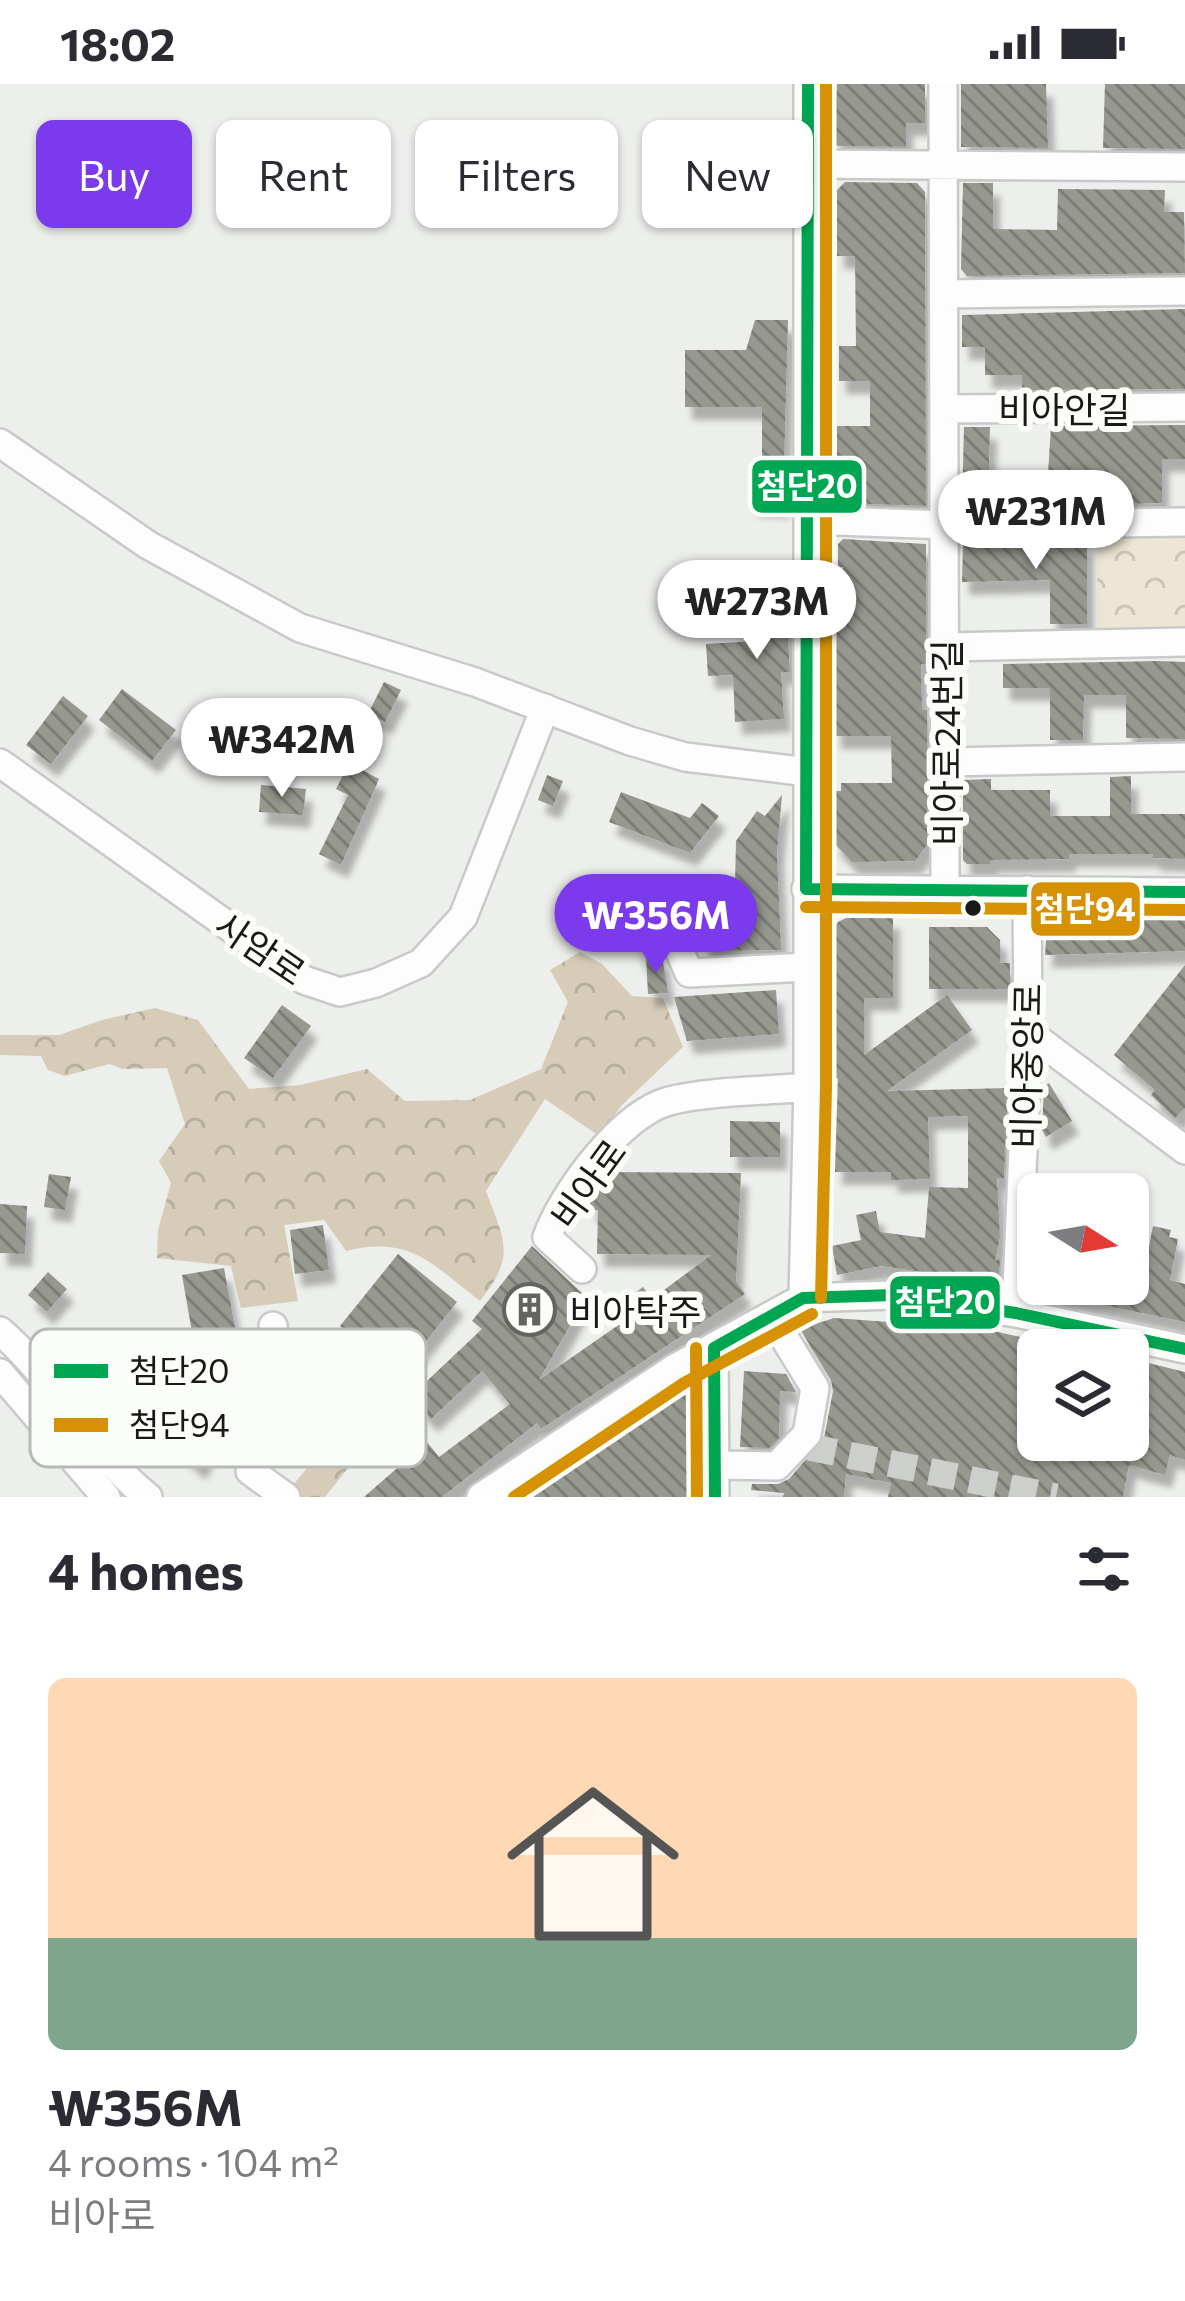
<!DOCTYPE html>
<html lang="en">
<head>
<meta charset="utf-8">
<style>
	:root { --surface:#fff; --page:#f7f7f7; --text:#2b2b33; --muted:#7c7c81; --accent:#7c3aed }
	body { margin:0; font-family:Commissioner,"Noto Sans KR",sans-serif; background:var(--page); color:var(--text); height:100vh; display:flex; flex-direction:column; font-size:45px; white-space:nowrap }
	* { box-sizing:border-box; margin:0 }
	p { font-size:39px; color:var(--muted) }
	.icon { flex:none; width:66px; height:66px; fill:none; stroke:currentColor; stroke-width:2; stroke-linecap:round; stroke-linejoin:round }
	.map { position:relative; height:1413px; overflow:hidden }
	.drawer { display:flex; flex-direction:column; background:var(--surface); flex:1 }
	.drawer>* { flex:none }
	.top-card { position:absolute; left:36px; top:36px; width:1113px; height:108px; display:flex; gap:24px }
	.needle { width:78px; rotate:101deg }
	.fabs { position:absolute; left:1017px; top:1089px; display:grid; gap:24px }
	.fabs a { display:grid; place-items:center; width:132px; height:132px; border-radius:18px; background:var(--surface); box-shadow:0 3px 9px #0004; font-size:60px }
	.price { position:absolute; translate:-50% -102px; padding:0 27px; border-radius:42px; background:#fff; color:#222; font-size:39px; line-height:78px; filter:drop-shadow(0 3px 6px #0008) }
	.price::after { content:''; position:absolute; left:50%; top:72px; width:36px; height:27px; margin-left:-18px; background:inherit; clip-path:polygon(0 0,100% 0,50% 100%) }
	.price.current { background:var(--accent); color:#fff }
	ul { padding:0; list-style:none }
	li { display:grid; align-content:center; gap:24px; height:636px; padding:0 48px }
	li span { display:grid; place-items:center; height:372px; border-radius:18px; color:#555 }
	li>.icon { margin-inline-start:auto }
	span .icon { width:216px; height:216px; fill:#fffc; stroke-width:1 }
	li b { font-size:51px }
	h2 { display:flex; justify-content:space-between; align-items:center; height:144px; padding:0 48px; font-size:51px }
	.chip { padding:0 42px; border-radius:18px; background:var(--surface); box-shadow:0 3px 9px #0004; font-size:42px; line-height:108px }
	.chip.current { background:var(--accent); color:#fff }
	.status { display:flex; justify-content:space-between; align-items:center; height:84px; padding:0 60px; background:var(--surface); direction:ltr }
	.status svg { height:33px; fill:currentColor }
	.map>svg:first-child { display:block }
</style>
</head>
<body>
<div class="status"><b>18:02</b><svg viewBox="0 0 49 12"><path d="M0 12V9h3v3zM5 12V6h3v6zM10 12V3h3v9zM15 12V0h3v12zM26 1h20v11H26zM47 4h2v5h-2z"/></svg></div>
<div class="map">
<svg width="1185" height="1413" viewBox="0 0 1185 1413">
	<defs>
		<pattern id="forest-crowns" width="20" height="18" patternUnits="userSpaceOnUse" patternTransform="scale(3)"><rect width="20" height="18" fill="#d6ccb8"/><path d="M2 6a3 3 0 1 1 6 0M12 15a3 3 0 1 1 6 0" fill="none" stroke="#b7af9d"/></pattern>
		<pattern id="park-crowns" width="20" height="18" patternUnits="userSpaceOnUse" patternTransform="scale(3)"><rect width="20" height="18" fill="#eee6d5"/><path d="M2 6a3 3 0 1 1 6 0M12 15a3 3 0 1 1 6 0" fill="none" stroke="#cbc5b6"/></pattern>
		<pattern id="building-back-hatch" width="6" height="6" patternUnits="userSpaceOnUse" patternTransform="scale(3)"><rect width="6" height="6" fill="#97988f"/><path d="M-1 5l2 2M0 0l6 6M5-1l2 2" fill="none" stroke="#7a7b74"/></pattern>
		<filter id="shadow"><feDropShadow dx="7" dy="13" stdDeviation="3" flood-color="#0004"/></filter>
	</defs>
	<rect width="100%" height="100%" fill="#edefec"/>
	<path fill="url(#forest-crowns)" d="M 580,868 L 602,880 L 632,912 L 663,914 L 683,963 L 622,1021 L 599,1052 L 545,1015 L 486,1107 C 505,1158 516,1172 480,1217 C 432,1180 410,1151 346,1167 L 324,1136 L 284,1141 L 298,1217 L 241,1224 L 231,1182 L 157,1174 L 158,1146 L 171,1099 L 159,1077 L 185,1040 L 167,984 L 123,985 L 109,980 L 65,992 L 48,986 L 41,972 L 0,971 L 0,951 L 59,951 L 102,936 L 155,924 L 198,936 L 249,1005 L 300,1001 L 367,985 L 405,1017 L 470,1016 L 541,985 L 568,918 L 550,886 Z
		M 385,1289 L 411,1305 L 325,1413 L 299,1413 L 289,1406 Z"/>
	<path fill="url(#park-crowns)" d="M 1097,452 L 1185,452 L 1185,548 L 1098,548 Z"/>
	<path fill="url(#building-back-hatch)" filter="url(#shadow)" d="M 837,0 L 925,0 L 925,39 L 906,39 L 906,63 L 838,62 L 833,58 Z
		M 961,0 L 1046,0 L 1048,64 L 961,63 Z
		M 1105,0 L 1185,0 L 1185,65 L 1103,64 Z
		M 845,98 L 917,99 L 925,108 L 926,422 L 844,419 L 837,412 L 837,342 L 870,342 L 870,297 L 839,297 L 839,262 L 856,262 L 855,172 L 837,172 L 837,106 Z
		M 963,99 L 993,99 L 993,145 L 1057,146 L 1058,105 L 1165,106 L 1164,128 L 1184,128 L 1185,189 L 967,192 L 961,185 Z
		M 1185,225 L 1185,305 L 1022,306 L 1022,291 L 985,291 L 985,263 L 962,263 L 962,231 Z
		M 755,236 L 788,236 L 783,421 L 751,420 L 751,396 L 762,396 L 762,323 L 685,323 L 685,266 L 746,266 Z
		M 1185,341 L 1185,375 L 1162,375 L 1162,419 L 1046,422 L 1051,342 Z
		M 964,343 L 990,343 L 988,422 L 966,423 L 962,419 Z
		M 843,455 L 926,460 L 926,580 L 921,580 L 922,626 L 927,626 L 927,761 L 915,777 L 852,778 L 834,759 L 834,707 L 841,707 L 841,699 L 892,699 L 891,652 L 834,652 L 834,534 L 844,534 L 843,483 L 838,484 L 838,460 Z
		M 1087,457 L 1087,540 L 1050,540 L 1050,496 L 962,498 L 963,459 Z
		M 785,508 L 790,588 L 781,588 L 784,635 L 735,638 L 733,591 L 708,592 L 706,560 L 757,557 L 754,510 Z
		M 1159,577 L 1185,578 L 1185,655 L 1126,654 L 1126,611 L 1084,611 L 1083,656 L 1050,656 L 1050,604 L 1003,604 L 1003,580 Z
		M 384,598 L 401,606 L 385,638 L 368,630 Z
		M 122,605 L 176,646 L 152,677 L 99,636 Z
		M 63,612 L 88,632 L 51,680 L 26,661 Z
		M 349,679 L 379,695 L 341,781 L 319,770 L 348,711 L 336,705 Z
		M 547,691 L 563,697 L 553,722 L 538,716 Z
		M 1131,692 L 1131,730 L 1185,730 L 1185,775 L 1153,774 L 1153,770 L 1069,770 L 1069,775 L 990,776 L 990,780 L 967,780 L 963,776 L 963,696 L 991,695 L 991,706 L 1050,706 L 1050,732 L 1110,732 L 1110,693 Z
		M 261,701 L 306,705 L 303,731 L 259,728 Z
		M 621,708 L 690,734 L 702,719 L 719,732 L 690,769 L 609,738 Z
		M 782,711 L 777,769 L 781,866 L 702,867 L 702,830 L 685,830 L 685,811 L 663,827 L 642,799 L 735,800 L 736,757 L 757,727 L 765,732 Z
		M 1142,826 L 1142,829 L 1185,828 L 1185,867 L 1045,871 L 1048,828 Z
		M 850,832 L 893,832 L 893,914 L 864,914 L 864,971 L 947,911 L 972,946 L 887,1007 L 1008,1004 L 1004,1094 L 997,1094 L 1000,1153 L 995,1177 L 1000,1174 L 999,1199 L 881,1182 L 837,1191 L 832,1162 L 861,1156 L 856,1131 L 876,1127 L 880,1148 L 925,1154 L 929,1103 L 968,1104 L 968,1032 L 928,1033 L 930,1095 L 891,1096 L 891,1088 L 835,1088 L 838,994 L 833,994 L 830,851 L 838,838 Z
		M 929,843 L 987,843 L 1000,856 L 1000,879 L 1010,879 L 1010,905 L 929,905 Z
		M 662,872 L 668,909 L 648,910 L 646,873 Z
		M 1185,881 L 1185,1024 L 1175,1034 L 1151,1011 L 1155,1006 L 1114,971 Z
		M 776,906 L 779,950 L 687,957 L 674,913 Z
		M 282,921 L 311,942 L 273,994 L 244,974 Z
		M 1049,999 L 1072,1037 L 1046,1053 L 1042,1046 L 1044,1002 Z
		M 730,1037 L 780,1038 L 780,1073 L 730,1073 Z
		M 607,1088 L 741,1089 L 736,1197 L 745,1210 L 541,1345 L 537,1339 L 442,1413 L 364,1413 L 427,1358 L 439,1373 L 510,1320 L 482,1287 L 431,1335 L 410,1313 L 482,1245 L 472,1237 L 532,1162 L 586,1213 L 539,1296 L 633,1231 L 623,1218 L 643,1203 L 652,1215 L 711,1171 L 597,1170 L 598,1126 L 590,1126 L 590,1112 L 595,1104 L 601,1105 Z
		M 49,1090 L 71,1093 L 65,1126 L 44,1123 Z
		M 0,1120 L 27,1122 L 25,1170 L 0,1169 Z
		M 323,1141 L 329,1186 L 295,1190 L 290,1146 Z
		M 1153,1142 L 1171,1146 L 1169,1153 L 1178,1155 L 1170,1196 L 1185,1200 L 1185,1238 L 1040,1208 L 1040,1200 L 1128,1200 L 1128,1178 L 1145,1182 Z
		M 398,1170 L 457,1218 L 400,1290 L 340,1242 Z
		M 224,1184 L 245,1298 L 199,1383 L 127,1320 L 148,1297 L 185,1332 L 211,1283 L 205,1246 L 192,1248 L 182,1191 Z
		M 48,1188 L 67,1205 L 47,1228 L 28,1211 Z
		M 834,1234 L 985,1245 L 1038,1257 L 1038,1356 L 1128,1356 L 1132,1275 L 1185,1288 L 1185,1376 L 1170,1371 L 1165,1391 L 1129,1381 L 1123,1413 L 888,1413 L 891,1399 L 846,1390 L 844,1413 L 783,1413 L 784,1409 L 751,1406 L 752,1400 L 778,1400 L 789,1395 L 824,1354 L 833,1307 L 831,1296 L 800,1245 Z
		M 744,1287 L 786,1290 L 796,1308 L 780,1307 L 779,1354 L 769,1364 L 740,1363 Z
		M 686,1308 L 696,1323 L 696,1347 L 690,1351 L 697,1387 L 696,1413 L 533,1413 Z"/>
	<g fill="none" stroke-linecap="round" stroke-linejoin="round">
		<path stroke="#cdcfcc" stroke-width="27" stroke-dasharray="27 14" stroke-linecap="butt" d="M 809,1363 L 1056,1413"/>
		<defs>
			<path id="minor" d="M 943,0 L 945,805
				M 809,80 L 1185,83
				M 945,210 L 1185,207
				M 944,325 L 1185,323
				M 0,359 L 148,461 L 300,544 L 475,598 L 630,657 L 685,673 L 808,688
				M 809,436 L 947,441 L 1185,438
				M 946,563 L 1185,558
				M 945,678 L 1185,673
				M 0,679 L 304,896 L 340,908 L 376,899 L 421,879 L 463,833 L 545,624
				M 806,805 L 1185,808
				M 614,841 L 640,841 L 674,854 L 689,889 L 808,883
				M 1028,948 L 1185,1066
				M 582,1185 L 547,1153 C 563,1109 621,1030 669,1017 C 708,1007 766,1007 808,1003
				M 803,1214 L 808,1003 L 808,0
				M 1016,1229 L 1028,948 L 1027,806
				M 273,1242 L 287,1343 L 250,1387 L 286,1413
				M 0,1247 C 56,1295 90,1367 148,1413
				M 714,1264 L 715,1413
				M 0,1289 L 106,1413
				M 716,1381 L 777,1382 L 807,1350 L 815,1304 L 771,1232
				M 481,1413 L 675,1284 L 803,1214 L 893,1211 L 1016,1229 L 1185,1265"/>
		</defs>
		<use href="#minor" stroke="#c8cac8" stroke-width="32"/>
		<use href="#minor" stroke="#fcfdfc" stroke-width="27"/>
		<defs>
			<path id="bus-1" d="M 806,805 L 808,0
				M 806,805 L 1185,808
				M 714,1264 L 803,1214 L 893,1211 L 1016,1229 L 1185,1265
				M 714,1264 L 715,1413"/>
			<path id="bus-2" d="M 806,823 L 1185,826
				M 821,1214 L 826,1003 L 826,0
				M 696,1264 L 697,1413
				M 514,1413 L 684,1299 L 812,1230"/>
		</defs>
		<use href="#bus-1" stroke="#fafdf8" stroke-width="21"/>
		<use href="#bus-2" stroke="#fafdf8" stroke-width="21"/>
		<use href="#bus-1" stroke="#00a651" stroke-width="12"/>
		<use href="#bus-2" stroke="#d69104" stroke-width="12"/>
	</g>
	<defs>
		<symbol id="building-ring" viewBox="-11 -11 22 22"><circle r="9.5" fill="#fafdf8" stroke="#636462" stroke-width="1.5"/><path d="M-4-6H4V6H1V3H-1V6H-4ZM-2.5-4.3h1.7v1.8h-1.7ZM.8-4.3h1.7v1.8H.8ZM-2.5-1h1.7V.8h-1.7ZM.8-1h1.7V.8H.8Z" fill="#636462"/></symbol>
	</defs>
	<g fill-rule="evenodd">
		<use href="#building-ring" x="500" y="1196" width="59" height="59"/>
	</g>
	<circle fill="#181918" stroke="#fafdf8" stroke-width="4.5" cx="973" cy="824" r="10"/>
	<g text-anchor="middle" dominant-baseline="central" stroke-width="12" stroke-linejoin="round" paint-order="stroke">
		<g font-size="36" fill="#181918" stroke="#fafdf8">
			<text x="1064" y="324">비아안길</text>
			<text transform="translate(945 659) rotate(-90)">비아로24번길</text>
			<text transform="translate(261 863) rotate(34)">사암로</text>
			<text transform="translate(1025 982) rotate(-89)">비아중앙로</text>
			<text transform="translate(587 1099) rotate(-54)">비아로</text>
		</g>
		<g font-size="36" fill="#181918" stroke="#fafdf8" text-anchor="start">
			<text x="569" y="1226">비아탁주</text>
		</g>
	</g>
	<rect x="30" y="1245" width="396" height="138" rx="18" fill="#fafdf8" stroke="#b6b9b5" stroke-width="3"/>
	<rect x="54" y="1280" width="54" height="14" fill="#00a651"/>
	<rect x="54" y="1334" width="54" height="14" fill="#d69104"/>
	<g font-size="33" fill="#181918">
		<text x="129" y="1299">첨단20</text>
		<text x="129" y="1353">첨단94</text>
	</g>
	<g stroke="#fafdf8" stroke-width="4.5">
		<rect x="750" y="374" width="114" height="57" rx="12" fill="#00a651"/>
		<rect x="1029" y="796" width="113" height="58" rx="12" fill="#d69104"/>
		<rect x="888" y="1190" width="114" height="57" rx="12" fill="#00a651"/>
	</g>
	<g font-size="33" text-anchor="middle" font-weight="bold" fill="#fff">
		<text x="807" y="414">첨단20</text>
		<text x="1085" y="837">첨단94</text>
		<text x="945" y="1230">첨단20</text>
	</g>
</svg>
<div class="fabs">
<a><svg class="needle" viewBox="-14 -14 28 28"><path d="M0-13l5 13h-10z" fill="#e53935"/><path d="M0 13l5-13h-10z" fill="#7c7c81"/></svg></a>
<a><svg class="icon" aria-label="layers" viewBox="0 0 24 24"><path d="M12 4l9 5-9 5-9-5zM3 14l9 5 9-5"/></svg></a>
</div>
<b class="price" style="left:1036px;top:488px">₩231M</b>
<b class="price" style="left:757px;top:578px">₩273M</b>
<b class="price" style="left:282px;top:716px">₩342M</b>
<b class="price current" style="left:656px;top:892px">₩356M</b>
<div class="top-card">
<a class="chip current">Buy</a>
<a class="chip">Rent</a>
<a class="chip">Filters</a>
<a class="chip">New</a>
</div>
</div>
<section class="drawer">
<h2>4 homes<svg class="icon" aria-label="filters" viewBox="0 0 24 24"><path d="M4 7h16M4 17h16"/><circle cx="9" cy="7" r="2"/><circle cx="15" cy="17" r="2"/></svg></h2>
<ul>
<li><span style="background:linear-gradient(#ffd9b3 70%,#7fa58c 0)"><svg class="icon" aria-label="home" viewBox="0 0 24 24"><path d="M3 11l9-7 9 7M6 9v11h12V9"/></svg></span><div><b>₩356M</b><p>4 rooms · 104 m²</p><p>비아로</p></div></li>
</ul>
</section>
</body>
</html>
